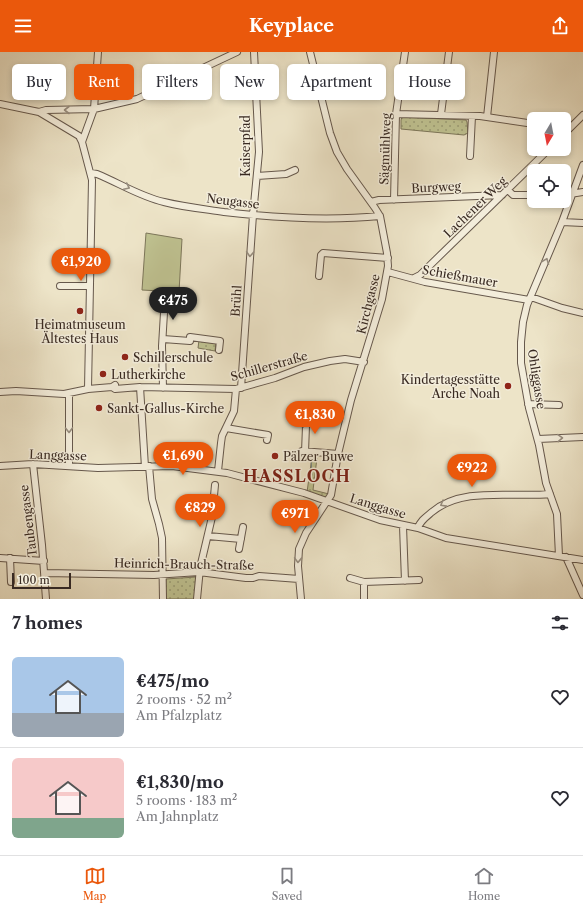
<!DOCTYPE html>
<html lang="en">
<head>
<meta charset="utf-8">
<style>
	:root { --surface:#fff; --page:#f7f7f7; --text:#2b2b33; --muted:#7c7c81; --line:#e1e1e2; --accent:#ea580c }
	body { margin:0; font-family:"Libre Caslon Text",serif; background:var(--page); color:var(--text); height:100vh; display:flex; flex-direction:column; font-size:15px; white-space:nowrap }
	* { box-sizing:border-box; margin:0 }
	p { font-size:13px; color:var(--muted) }
	.icon { flex:none; width:22px; height:22px; fill:none; stroke:currentColor; stroke-width:2; stroke-linecap:round; stroke-linejoin:round }
	.map { position:relative; height:547px; overflow:hidden }
	.sheet { display:flex; flex-direction:column; background:var(--surface); flex:1 }
	.sheet>* { flex:none }
	.hud { position:absolute; left:12px; top:12px; width:559px; height:36px; display:flex; gap:8px }
	.needle { width:26px; rotate:190deg }
	.tools { position:absolute; left:527px; top:60px; display:grid; gap:8px }
	.tools a { display:grid; place-items:center; width:44px; height:44px; border-radius:6px; background:var(--surface); box-shadow:0 2px 6px #0003; font-size:20px }
	.scale { position:absolute; left:12px; bottom:10px; width:59px; box-sizing:border-box; padding-left:4px; border:2px solid #392a22; border-top:0; font-size:11px; line-height:14px; white-space:nowrap; color:#392a22; -webkit-text-stroke:3px #f3eddb; paint-order:stroke }
	.price { position:absolute; translate:-50% -34px; padding:0 9px; border-radius:14px; background:var(--accent); color:#fff; font-size:13px; line-height:26px; filter:drop-shadow(0 1px 2px #0008) }
	.price::after { content:''; position:absolute; left:50%; top:24px; width:12px; height:9px; margin-left:-6px; background:inherit; clip-path:polygon(0 0,100% 0,50% 100%) }
	.price.on { background:#222; color:#fff }
	ul { padding:0; list-style:none }
	li { display:flex; align-items:center; gap:12px; height:100px; padding:0 12px }
	li+li { border-top:1px solid var(--line) }
	li span { display:grid; place-items:center; flex:none; width:112px; height:80px; border-radius:6px; color:#555 }
	li>.icon { margin-inline-start:auto }
	span .icon { width:48px; height:48px; fill:#fffc; stroke-width:1 }
	li b { font-size:17px }
	h2 { display:flex; justify-content:space-between; align-items:center; height:48px; padding:0 12px; font-size:17px }
	.chip { padding:0 14px; border-radius:6px; background:var(--surface); box-shadow:0 2px 6px #0003; font-size:14px; line-height:36px }
	.chip.on { background:var(--accent); color:#fff }
	header { display:flex; justify-content:space-between; align-items:center; height:52px; padding:0 12px; background:var(--accent); color:#fff; font-size:18px; font-weight:700 }
	.tab-bar { display:flex; justify-content:space-around; align-items:center; height:56px; border-top:1px solid var(--line); background:var(--surface); font-size:11px; color:var(--muted) }
	.tab-bar a { display:grid; justify-items:center; gap:2px }
	.tab-bar .on { color:var(--accent) }
	.map>svg:first-child { display:block }
</style>
</head>
<body>
<header><svg class="icon" aria-label="menu" viewBox="0 0 24 24"><path d="M4 6h16M4 12h16M4 18h16"/></svg>Keyplace<svg class="icon" aria-label="share" viewBox="0 0 24 24"><path d="M12 15V3M7 8l5-5 5 5M5 13v7h14v-7"/></svg></header>
<div class="map">
<svg width="583" height="547" viewBox="0 0 583 547">
	<defs>
		<pattern id="grass-dots" width="8" height="8" patternUnits="userSpaceOnUse"><rect width="8" height="8" fill="#bfc291"/><path d="M2 2h.1M6 6h.1" fill="none" stroke="#9c9e76" stroke-width="1.8" stroke-linecap="round"/></pattern>
	</defs>
	<rect width="100%" height="100%" fill="#ede4c8"/>
	<filter id="stains"><feTurbulence type="fractalNoise" baseFrequency=".005" numOctaves="4"/><feColorMatrix values="0 0 0 0 .2 0 0 0 0 .09 0 0 0 0 .02 0 0 0 .5 -.17"/></filter>
	<radialGradient id="worn" r=".72"><stop offset=".6" stop-color="#630" stop-opacity="0"/><stop offset="1" stop-color="#630" stop-opacity=".3"/></radialGradient>
	<path fill="url(#grass-dots)" stroke="#7c765a" d="M 402,65 L 466,68 L 467,70 L 468,81 L 464,83 L 401,77 L 401,68 Z
		M 199,288 L 216,290 L 215,299 L 198,296 Z
		M 294,401 L 310,405 L 309,409 L 293,405 Z
		M 312,405 L 317,406 L 313,438 L 329,442 L 327,447 L 307,440 Z
		M 196,525 L 195,547 L 165,547 L 166,527 Z"/>
	<path fill="#bfc291" stroke="#7c765a" d="M 146,181 L 182,187 L 179,240 L 142,238 Z"/>
	<g fill="none" stroke-linecap="round" stroke-linejoin="round">
		<path stroke="#748280" stroke-width="1" d="M 293,403 L 311,407 L 312,423"/>
		<defs>
			<path id="minor" d="M 0,52 L 39,60 L 79,84 L 82,90 L 92,128 L 88,337
				M 39,60 L 46,58 L 94,57 L 137,47 L 237,0
				M 396,62 L 480,64 L 534,72
				M 441,62 L 449,0
				M 487,65 L 494,0
				M 564,82 L 583,63
				M 82,90 L 94,57 L 98,0
				M 470,104 L 472,64
				M 91,121 L 97,122 C 119,131 141,145 164,150 C 184,155 204,157 224,160 C 276,166 328,169 380,164
				M 257,124 L 286,122 L 295,118
				M 508,138 L 513,143 L 534,143
				M 564,143 L 583,140
				M 394,148 L 396,62 L 405,0
				M 371,150 L 379,148 L 502,143
				M 562,170 L 583,171
				M 388,220 L 425,230 L 529,248
				M 319,224 L 321,203 L 323,201 L 388,206
				M 414,226 L 420,223 L 549,97
				M 60,234 L 90,234
				M 531,245 L 562,256 L 583,261
				M 163,287 L 190,289 L 190,285 L 220,289 L 219,298
				M 112,335 L 115,337 L 140,335 L 236,337 L 275,326 L 304,315 L 330,309 L 345,307 L 364,310
				M 140,335 L 145,415
				M 163,336 L 162,294 L 165,244
				M 241,336 L 253,163 L 259,100 L 254,0
				M 0,340 L 16,339 L 64,342 L 88,337 L 112,335 L 115,333
				M 69,342 L 69,414
				M 528,352 L 559,353
				M 304,372 L 306,374 L 305,400
				M 226,376 L 268,383 L 267,388
				M 538,387 L 583,385
				M 302,399 L 338,402
				M 33,412 L 42,493 L 46,547
				M 0,414 L 33,412 L 98,416 L 172,414 L 227,421 L 304,441 L 380,468 L 418,476 L 446,486 L 583,508
				M 149,414 L 152,447 L 159,472 L 162,486 L 163,547
				M 218,419 L 221,391 L 222,384 L 234,359 L 236,337
				M 403,474 L 405,529
				M 418,476 C 420,469 426,465 432,460 C 463,434 512,446 550,442
				M 208,484 L 241,487
				M 239,497 L 243,475
				M 559,504 L 557,462 L 546,431 L 539,393 L 529,356 L 521,311 L 521,290 L 523,270 L 527,253 L 562,170 L 583,113
				M 566,505 L 583,543
				M 0,506 L 44,509
				M 10,506 L 11,530
				M 45,521 L 154,523 L 199,520 L 246,526 L 253,526 L 259,524 L 299,527
				M 350,526 L 364,530 L 419,528
				M 197,547 L 200,516 L 212,465 L 215,433
				M 301,547 L 298,514 L 299,497 L 306,481 L 331,443 L 338,402 L 351,348 L 382,247 L 388,214 L 387,201 L 380,164 L 375,156 L 347,117 L 337,100 L 330,81 L 310,0
				M 364,547 L 364,530"/>
		</defs>
		<use href="#minor" stroke="#66584c" stroke-width="8"/>
		<use href="#minor" stroke="#f3eddb" stroke-width="6"/>
	</g>
	<defs><path id="oneway-chevron" d="M-2-3.5L2.5 0L-2 3.5" fill="none" stroke-width="1.6" stroke-linecap="round" stroke-linejoin="round"/></defs>
	<g stroke="#968c7e">
		<use href="#oneway-chevron" transform="translate(67 58) rotate(-180)"/>
		<use href="#oneway-chevron" transform="translate(127 135) rotate(25)"/>
		<use href="#oneway-chevron" transform="translate(250 202) rotate(93)"/>
		<use href="#oneway-chevron" transform="translate(546 209) rotate(-68)"/>
		<use href="#oneway-chevron" transform="translate(69 378) rotate(89)"/>
		<use href="#oneway-chevron" transform="translate(560 386) rotate(-2)"/>
		<use href="#oneway-chevron" transform="translate(443 452) rotate(151)"/>
		<use href="#oneway-chevron" transform="translate(298 508) rotate(92)"/>
	</g>
	<g fill="#8f2418" stroke="#f3eddb" stroke-width="1.5">
		<circle cx="80" cy="259" r="4"/>
		<circle cx="125" cy="305" r="4"/>
		<circle cx="103" cy="322" r="4"/>
		<circle cx="508" cy="334" r="4"/>
		<circle cx="99" cy="356" r="4"/>
		<circle cx="275" cy="404" r="4"/>
	</g>
	<g text-anchor="middle" dominant-baseline="central" stroke-width="3" stroke-linejoin="round" paint-order="stroke">
		<g font-size="12" fill="#392a22" stroke="#f3eddb">
			<text transform="translate(245 94) rotate(-90)">Kaiserpfad</text>
			<text transform="translate(385 97) rotate(-88)">Sägmühlweg</text>
			<text transform="translate(436 135) rotate(-3)">Burgweg</text>
			<text transform="translate(233 149) rotate(7)">Neugasse</text>
			<text transform="translate(475 155) rotate(-44)">Lachener Weg</text>
			<text transform="translate(460 224) rotate(10)">Schießmauer</text>
			<text transform="translate(236 249) rotate(-86)">Brühl</text>
			<text transform="translate(368 252) rotate(-76)">Kirchgasse</text>
			<text transform="translate(269 314) rotate(-16)">Schillerstraße</text>
			<text transform="translate(537 327) rotate(81)">Ohliggasse</text>
			<text transform="translate(58 403) rotate(2)">Langgasse</text>
			<text transform="translate(378 454) rotate(17)">Langgasse</text>
			<text transform="translate(28 469) rotate(-97)">Taubengasse</text>
			<text transform="translate(184 512) rotate(1)">Heinrich-Brauch-Straße</text>
		</g>
		<g font-size="12" fill="#392a22" stroke="#f3eddb" text-anchor="start">
			<text x="80" y="272" text-anchor="middle">Heimatmuseum<tspan x="80" dy="14">Ältestes Haus</tspan></text>
			<text x="133" y="305">Schillerschule</text>
			<text x="111" y="322">Lutherkirche</text>
			<text x="500" y="327" text-anchor="end">Kindertagesstätte<tspan x="500" dy="14">Arche Noah</tspan></text>
			<text x="107" y="356">Sankt-Gallus-Kirche</text>
			<text x="283" y="404">Pälzer Buwe</text>
		</g>
		<g font-size="16" font-weight="bold" letter-spacing="1" fill="#7a1f14" stroke="#f3eddb">
			<text x="297" y="424">HASSLOCH</text>
		</g>
	</g>
	<rect width="100%" height="100%" filter="url(#stains)"/>
	<rect width="100%" height="100%" fill="url(#worn)"/>
</svg>
<div class="tools">
<a><svg class="needle" viewBox="-14 -14 28 28"><path d="M0-13l5 13h-10z" fill="#e53935"/><path d="M0 13l5-13h-10z" fill="#7c7c81"/></svg></a>
<a><svg class="icon" aria-label="locate" viewBox="0 0 24 24"><circle cx="12" cy="12" r="6"/><path d="M12 2v4M12 18v4M2 12h4M18 12h4"/></svg></a>
</div>
<div class="scale">100 m</div>
<b class="price" style="left:81px;top:230px">€1,920</b>
<b class="price on" style="left:173px;top:269px">€475</b>
<b class="price" style="left:315px;top:383px">€1,830</b>
<b class="price" style="left:183px;top:424px">€1,690</b>
<b class="price" style="left:472px;top:436px">€922</b>
<b class="price" style="left:200px;top:476px">€829</b>
<b class="price" style="left:295px;top:482px">€971</b>
<div class="hud">
<a class="chip">Buy</a>
<a class="chip on">Rent</a>
<a class="chip">Filters</a>
<a class="chip">New</a>
<a class="chip">Apartment</a>
<a class="chip">House</a>
</div>
</div>
<section class="sheet">
<h2>7 homes<svg class="icon" aria-label="filters" viewBox="0 0 24 24"><path d="M4 7h16M4 17h16"/><circle cx="9" cy="7" r="2"/><circle cx="15" cy="17" r="2"/></svg></h2>
<ul>
<li><span style="background:linear-gradient(#a9c7e8 70%,#9aa5b1 0)"><svg class="icon" aria-label="home" viewBox="0 0 24 24"><path d="M3 11l9-7 9 7M6 9v11h12V9"/></svg></span><div><b>€475/mo</b><p>2 rooms · 52 m²</p><p>Am Pfalzplatz</p></div><svg class="icon" aria-label="heart" viewBox="0 0 24 24"><path d="M12 20l-8-8c-3-5 5-10 8-4 3-6 11-1 8 4z"/></svg></li>
<li><span style="background:linear-gradient(#f6c9c9 75%,#7fa58c 0)"><svg class="icon" aria-label="home" viewBox="0 0 24 24"><path d="M3 11l9-7 9 7M6 9v11h12V9"/></svg></span><div><b>€1,830/mo</b><p>5 rooms · 183 m²</p><p>Am Jahnplatz</p></div><svg class="icon" aria-label="heart" viewBox="0 0 24 24"><path d="M12 20l-8-8c-3-5 5-10 8-4 3-6 11-1 8 4z"/></svg></li>
</ul>
</section>
<nav class="tab-bar">
<a class="on"><svg class="icon" aria-label="map" viewBox="0 0 24 24"><path d="M3 6l6-2 6 2 6-2v14l-6 2-6-2-6 2zM9 4v14M15 6v14"/></svg>Map</a>
<a><svg class="icon" aria-label="saved" viewBox="0 0 24 24"><path d="M7 4h10v16l-5-4-5 4z"/></svg>Saved</a>
<a><svg class="icon" aria-label="home" viewBox="0 0 24 24"><path d="M3 11l9-7 9 7M6 9v11h12V9"/></svg>Home</a>
</nav>
</body>
</html>
